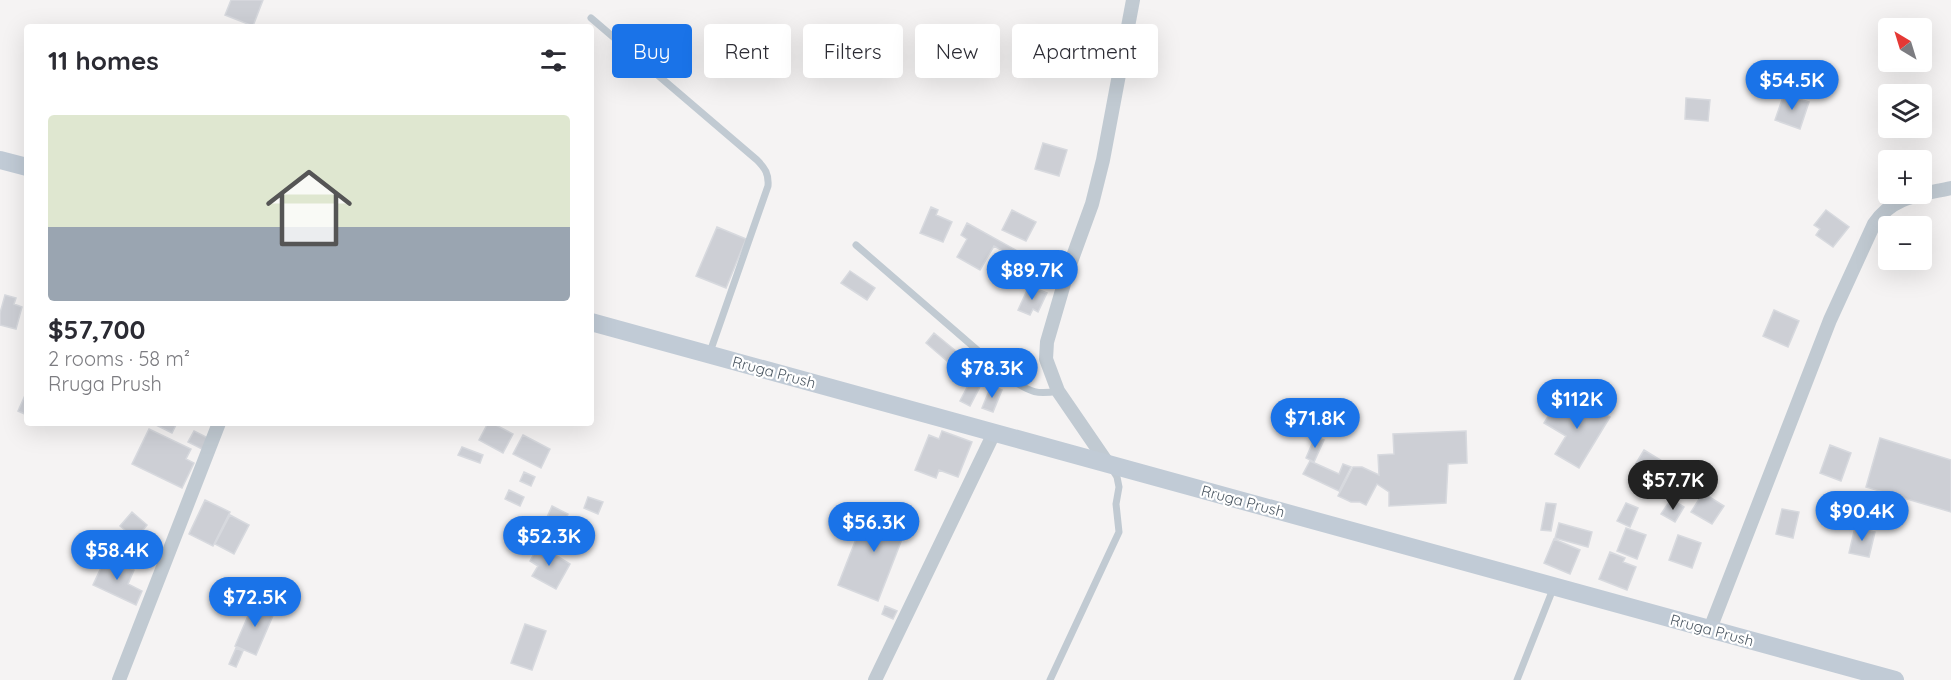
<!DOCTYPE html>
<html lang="en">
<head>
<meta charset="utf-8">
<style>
	:root { --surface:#fff; --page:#f2f2f3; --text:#2b2b33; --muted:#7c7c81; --accent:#1a73e8 }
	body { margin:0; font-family:Quicksand,sans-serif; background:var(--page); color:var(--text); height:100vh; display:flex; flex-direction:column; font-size:22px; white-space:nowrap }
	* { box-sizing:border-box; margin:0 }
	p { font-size:20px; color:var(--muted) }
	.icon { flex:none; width:33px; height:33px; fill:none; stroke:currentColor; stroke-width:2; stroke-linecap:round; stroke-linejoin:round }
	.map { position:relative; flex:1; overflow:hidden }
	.panel { position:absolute; left:24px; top:24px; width:570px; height:402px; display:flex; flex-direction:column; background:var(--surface); border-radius:6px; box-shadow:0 6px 24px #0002 }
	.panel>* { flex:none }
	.top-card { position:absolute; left:612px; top:24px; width:570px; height:54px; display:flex; gap:12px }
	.needle { width:39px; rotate:322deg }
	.controls { position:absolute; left:1878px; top:18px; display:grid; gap:12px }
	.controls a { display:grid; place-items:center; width:54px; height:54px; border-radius:6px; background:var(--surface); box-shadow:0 6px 24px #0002; font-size:30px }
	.price { position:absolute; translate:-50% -51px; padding:0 14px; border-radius:21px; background:var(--accent); color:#fff; font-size:20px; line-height:39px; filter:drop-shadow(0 2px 3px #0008) }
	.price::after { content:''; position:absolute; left:50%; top:36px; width:18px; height:14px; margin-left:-9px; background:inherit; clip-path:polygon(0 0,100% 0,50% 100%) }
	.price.active { background:#222; color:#fff }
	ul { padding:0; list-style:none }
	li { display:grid; align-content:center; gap:12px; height:318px; padding:0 24px }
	li span { display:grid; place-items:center; height:186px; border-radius:6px; color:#555 }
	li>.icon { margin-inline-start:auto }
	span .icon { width:108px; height:108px; fill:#fffc; stroke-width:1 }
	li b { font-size:26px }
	h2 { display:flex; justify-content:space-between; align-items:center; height:72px; padding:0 24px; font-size:26px }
	.chip { padding:0 21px; border-radius:6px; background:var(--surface); box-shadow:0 6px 24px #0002; font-size:21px; line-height:54px }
	.chip.active { background:var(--accent); color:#fff }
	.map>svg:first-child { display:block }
</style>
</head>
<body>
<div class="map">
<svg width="1951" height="680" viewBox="0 0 1951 680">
	<rect width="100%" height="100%" fill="#f5f3f3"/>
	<path fill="#cdcfd5" stroke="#d7d9de" stroke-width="1.5" d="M 231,0 L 263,0 L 253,26 L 225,15 Z
		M 1920,88 L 1929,112 L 1922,115 L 1922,94 L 1902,94 Z
		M 1784,94 L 1809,102 L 1800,129 L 1775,120 Z
		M 1686,98 L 1710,100 L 1708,121 L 1685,119 Z
		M 1043,143 L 1067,150 L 1059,176 L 1035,169 Z
		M 931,207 L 938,210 L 936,215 L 952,222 L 943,242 L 920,233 Z
		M 1012,210 L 1036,222 L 1026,241 L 1002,230 Z
		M 1826,210 L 1849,227 L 1833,247 L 1816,235 L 1820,229 L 1814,225 Z
		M 967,223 L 1032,259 L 1028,265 L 994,246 L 980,270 L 957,257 L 967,239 L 961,235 Z
		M 717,227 L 746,239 L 726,288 L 696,276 Z
		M 1000,255 L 1015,258 L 1010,282 L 996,280 Z
		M 1032,257 L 1057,266 L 1050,285 L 1026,275 Z
		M 850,271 L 875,288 L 867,300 L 841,283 Z
		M 1029,286 L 1047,293 L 1038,312 L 1033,309 L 1030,315 L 1018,310 Z
		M 5,295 L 16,298 L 14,304 L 22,307 L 16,329 L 0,325 L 0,313 Z
		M 1774,310 L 1799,321 L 1788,347 L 1763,336 Z
		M 934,333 L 956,351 L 947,361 L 926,343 Z
		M 975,372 L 985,377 L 970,406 L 960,401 Z
		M 991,386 L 1002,390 L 993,412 L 982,408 Z
		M 26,393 L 27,393 L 27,415 L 18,411 Z
		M 1582,400 L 1610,417 L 1579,468 L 1555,454 L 1566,436 L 1544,423 L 1557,402 L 1575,413 Z
		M 152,423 L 177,423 L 172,433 Z
		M 488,423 L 492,423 L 513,434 L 503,453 L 479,440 Z
		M 149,429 L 191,449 L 186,459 L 194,463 L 182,488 L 132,464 Z
		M 194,431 L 210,439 L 204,450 L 188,442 Z
		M 942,431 L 972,442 L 958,477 L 939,470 L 936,478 L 915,470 L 929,435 L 939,439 Z
		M 1466,431 L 1467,463 L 1448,464 L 1446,503 L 1389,506 L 1389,492 L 1377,484 L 1366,505 L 1360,502 L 1351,502 L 1338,496 L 1353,467 L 1362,467 L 1379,475 L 1378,455 L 1394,454 L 1393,434 Z
		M 523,435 L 550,449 L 541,468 L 513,454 Z
		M 1315,437 L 1324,440 L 1314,462 L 1306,458 Z
		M 1880,438 L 1951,460 L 1951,512 L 1866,487 Z
		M 1830,445 L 1851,453 L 1841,481 L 1820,473 Z
		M 462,447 L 483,455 L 480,463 L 458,455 Z
		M 1644,450 L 1667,464 L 1655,486 L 1637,475 L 1641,468 L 1635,465 Z
		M 1310,461 L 1339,474 L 1343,464 L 1351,467 L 1339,491 L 1303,474 Z
		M 524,472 L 535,477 L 531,486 L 520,481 Z
		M 509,490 L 524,497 L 520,506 L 505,499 Z
		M 1703,493 L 1724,506 L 1712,524 L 1691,512 Z
		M 588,497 L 603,502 L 598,514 L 584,508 Z
		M 1671,499 L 1684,507 L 1675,522 L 1661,514 Z
		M 205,500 L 230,512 L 213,546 L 189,534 Z
		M 1546,503 L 1556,504 L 1551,531 L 1541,530 Z
		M 1626,503 L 1638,508 L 1630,527 L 1617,521 Z
		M 552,506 L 568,514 L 560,533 L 543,526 Z
		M 869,506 L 909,521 L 878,601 L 838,585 Z
		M 1782,509 L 1799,512 L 1793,538 L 1776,534 Z
		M 132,512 L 147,525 L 143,530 L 151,536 L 143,545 L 120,526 Z
		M 230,515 L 249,525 L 234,554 L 215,544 Z
		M 1559,523 L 1592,532 L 1588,547 L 1555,538 Z
		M 1855,527 L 1875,532 L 1869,557 L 1849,553 Z
		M 1626,528 L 1646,535 L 1637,559 L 1617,551 Z
		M 1678,535 L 1701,543 L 1692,568 L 1669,560 Z
		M 1554,539 L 1580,550 L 1570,574 L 1544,563 Z
		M 539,545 L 570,564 L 556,589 L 532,576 L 538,566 L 530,561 Z
		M 1610,552 L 1625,558 L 1623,562 L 1636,567 L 1627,590 L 1599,579 Z
		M 106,557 L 134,570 L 128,584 L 142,591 L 136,605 L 93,585 Z
		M 254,602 L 275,611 L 256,655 L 235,646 Z
		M 885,606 L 897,611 L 893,619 L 882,614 Z
		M 525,624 L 546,631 L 532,670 L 511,663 Z
		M 236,648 L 243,651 L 236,667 L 229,664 Z"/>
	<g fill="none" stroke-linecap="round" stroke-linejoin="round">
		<path stroke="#c1cad2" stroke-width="7" d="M 591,18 L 757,160 C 765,168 769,174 768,186 L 710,352
			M 856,245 L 1013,381 C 1031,392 1037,395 1058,391
			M 1050,680 L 1119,532 L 1116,504 L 1119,487 L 1117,477 L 1112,469
			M 1517,680 L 1553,589"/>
		<path stroke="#c1cad2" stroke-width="14" d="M 1108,464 L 1058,391 L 1046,359 L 1047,342 L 1068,270 L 1092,204 L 1103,160 L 1133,0
			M 1710,629 L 1830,320 L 1874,224 C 1893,196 1920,195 1951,188
			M 119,680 L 219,423
			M 875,680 L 994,433"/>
		<path stroke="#c1cbd6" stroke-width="18" d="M 0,160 L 27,167
			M 591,322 L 1895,680"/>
	</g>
	<g text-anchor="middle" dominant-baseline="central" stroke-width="4.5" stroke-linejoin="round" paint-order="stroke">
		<g font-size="15" fill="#4a5661" stroke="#fff">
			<text transform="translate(774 372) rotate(15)">Rruga Prush</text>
			<text transform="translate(1243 501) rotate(15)">Rruga Prush</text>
			<text transform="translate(1712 630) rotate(15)">Rruga Prush</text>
		</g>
	</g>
</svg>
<div class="controls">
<a><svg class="needle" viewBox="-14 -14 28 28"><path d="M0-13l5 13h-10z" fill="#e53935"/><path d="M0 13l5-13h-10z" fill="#7c7c81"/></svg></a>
<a><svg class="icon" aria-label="layers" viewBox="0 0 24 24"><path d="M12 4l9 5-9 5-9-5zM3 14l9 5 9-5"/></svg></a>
<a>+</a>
<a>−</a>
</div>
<b class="price" style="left:1792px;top:111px">$54.5K</b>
<b class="price" style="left:1032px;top:301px">$89.7K</b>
<b class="price" style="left:992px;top:399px">$78.3K</b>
<b class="price" style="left:1577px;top:430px">$112K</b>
<b class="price" style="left:1315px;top:449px">$71.8K</b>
<b class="price active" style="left:1673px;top:511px">$57.7K</b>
<b class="price" style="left:1862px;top:542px">$90.4K</b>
<b class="price" style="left:874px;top:553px">$56.3K</b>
<b class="price" style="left:549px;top:567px">$52.3K</b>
<b class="price" style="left:117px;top:581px">$58.4K</b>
<b class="price" style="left:255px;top:628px">$72.5K</b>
<div class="top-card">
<a class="chip active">Buy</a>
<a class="chip">Rent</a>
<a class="chip">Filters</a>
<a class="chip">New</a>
<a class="chip">Apartment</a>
</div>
<section class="panel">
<h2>11 homes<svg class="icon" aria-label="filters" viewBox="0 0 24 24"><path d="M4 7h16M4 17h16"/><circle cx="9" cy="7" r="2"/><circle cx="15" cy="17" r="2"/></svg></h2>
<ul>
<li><span style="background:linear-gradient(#dfe7d0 60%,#9aa5b1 0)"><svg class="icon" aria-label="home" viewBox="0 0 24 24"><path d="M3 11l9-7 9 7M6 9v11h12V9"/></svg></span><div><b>$57,700</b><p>2 rooms · 58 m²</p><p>Rruga Prush</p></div></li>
</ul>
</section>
</div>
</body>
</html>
